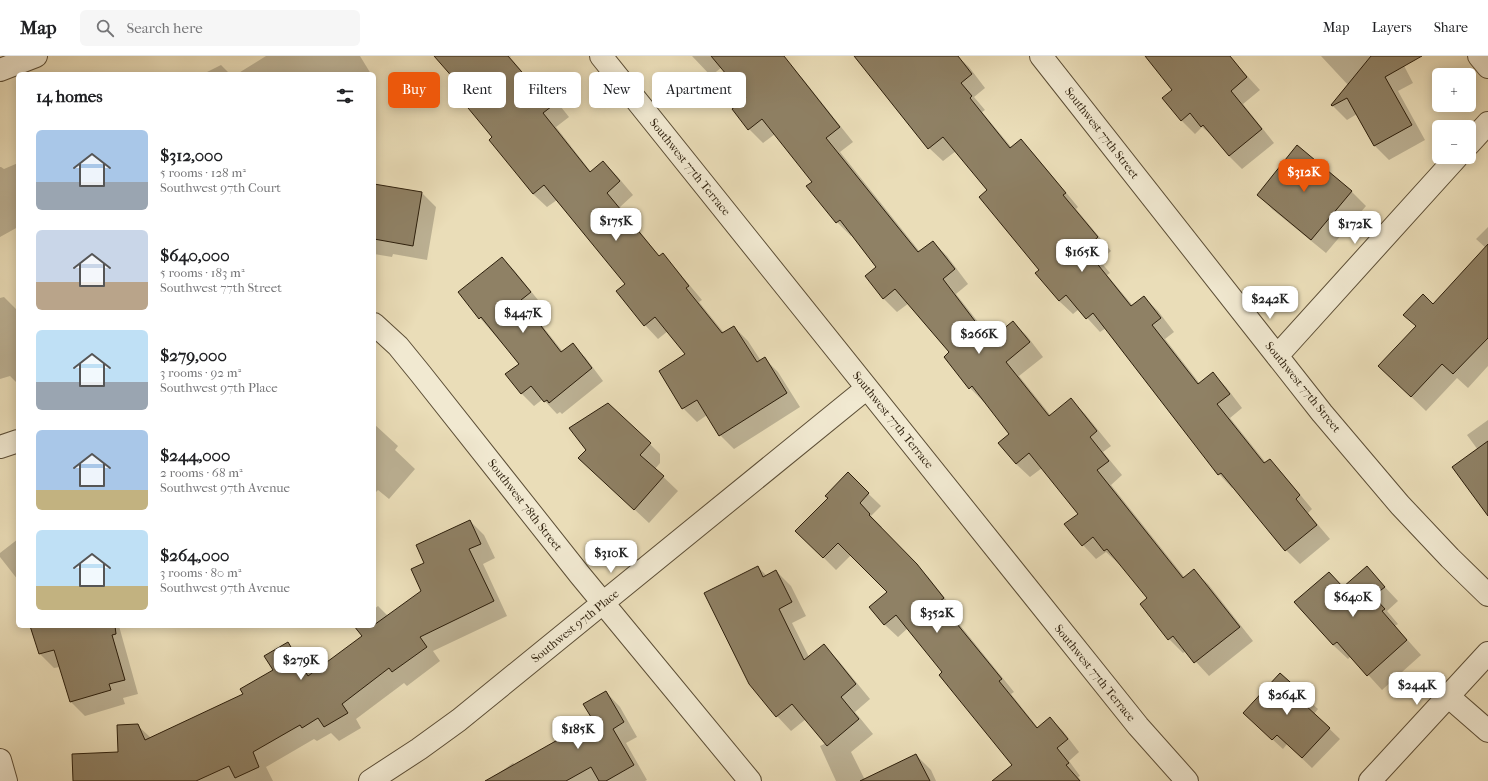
<!DOCTYPE html>
<html lang="en">
<head>
<meta charset="utf-8">
<style>
	:root { --surface:#fff; --page:#f6f6f6; --text:#202124; --muted:#757577; --line:#e0e0e0; --accent:#ea580c }
	body { margin:0; font-family:"IM FELL French Canon",serif; background:var(--page); color:var(--text); height:100vh; display:flex; flex-direction:column; font-size:15px; white-space:nowrap }
	* { box-sizing:border-box; margin:0 }
	p { font-size:13px; color:var(--muted) }
	.icon { flex:none; width:22px; height:22px; fill:none; stroke:currentColor; stroke-width:2; stroke-linecap:round; stroke-linejoin:round }
	.map { position:relative; flex:1; overflow:hidden }
	.panel { position:absolute; left:16px; top:16px; width:360px; height:556px; display:flex; flex-direction:column; background:var(--surface); border-radius:6px; box-shadow:0 2px 10px #0003 }
	.panel>* { flex:none }
	.top-card { position:absolute; left:388px; top:16px; width:380px; height:36px; display:flex; gap:8px }
	.controls { position:absolute; left:1432px; top:12px; display:grid; gap:8px }
	.controls a { display:grid; place-items:center; width:44px; height:44px; border-radius:6px; background:var(--surface); box-shadow:0 2px 10px #0003; font-size:20px }
	.price { position:absolute; translate:-50% -34px; padding:0 9px; border-radius:8px; background:#fff; color:#222; font-size:13px; line-height:26px; filter:drop-shadow(0 1px 2px #0008) }
	.price::after { content:''; position:absolute; left:50%; top:24px; width:12px; height:9px; margin-left:-6px; background:inherit; clip-path:polygon(0 0,100% 0,50% 100%) }
	.price.selected { background:var(--accent); color:#fff }
	ul { padding:0; list-style:none }
	li { display:flex; align-items:center; gap:12px; height:100px; padding:0 20px }
	li span { display:grid; place-items:center; flex:none; width:112px; height:80px; border-radius:6px; color:#555 }
	li>.icon { margin-inline-start:auto }
	span .icon { width:48px; height:48px; fill:#fffc; stroke-width:1 }
	li b { font-size:17px }
	h2 { display:flex; justify-content:space-between; align-items:center; height:48px; padding:0 20px; font-size:17px }
	.chip { padding:0 14px; border-radius:6px; background:var(--surface); box-shadow:0 2px 10px #0003; font-size:14px; line-height:36px }
	.chip.selected { background:var(--accent); color:#fff }
	header { display:flex; align-items:center; gap:24px; box-sizing:border-box; height:56px; padding:0 20px; background:var(--surface); border-bottom:1px solid var(--line) }
	header strong { font-size:19px }
	nav { display:flex; gap:22px; margin-inline-start:auto; font-size:14px }
	.search { width:280px; height:36px; background:var(--page); display:flex; align-items:center; gap:10px; box-sizing:border-box; padding:0 14px; border-radius:6px; color:var(--muted); font-size:15px }
	.map>svg:first-child { display:block }
</style>
</head>
<body>
<header>
<strong>Map</strong>
<div class="search"><svg class="icon" aria-label="search" viewBox="0 0 24 24"><circle cx="10" cy="10" r="6"/><path d="M15 15l6 6"/></svg>Search here</div>
<nav><a>Map</a><a>Layers</a><a>Share</a></nav>
</header>
<div class="map">
<svg width="1488" height="725" viewBox="0 0 1488 725">
	<rect width="100%" height="100%" fill="#eaddb8"/>
	<filter id="stains"><feTurbulence type="fractalNoise" baseFrequency=".005" numOctaves="4"/><feColorMatrix values="0 0 0 0 .2 0 0 0 0 .09 0 0 0 0 .02 0 0 0 .5 -.17"/></filter>
	<radialGradient id="worn" r=".72"><stop offset=".6" stop-color="#630" stop-opacity="0"/><stop offset="1" stop-color="#630" stop-opacity=".3"/></radialGradient>
	<path fill="#0003" d="M 266,0 L 360,0 L 371,18 L 237,18 Z
		M 435,0 L 511,0 L 510,1 L 535,31 L 539,27 L 553,41 L 569,61 L 556,71 L 591,116 L 603,106 L 617,120 L 633,139 L 620,151 L 660,201 L 662,199 L 676,213 L 702,244 L 699,246 L 724,277 L 734,271 L 748,285 L 761,305 L 765,303 L 778,316 L 800,351 L 734,393 L 720,379 L 707,359 L 697,366 L 683,352 L 687,298 L 668,275 L 658,283 L 645,269 L 626,228 L 557,144 L 547,151 L 533,138 L 491,84 L 494,81 L 456,24 Z
		M 692,0 L 767,0 L 790,9 L 803,23 L 853,86 L 840,96 L 920,196 L 933,186 L 947,200 L 968,228 L 956,238 L 986,276 L 996,268 L 1003,275 L 1013,266 L 1027,280 L 1043,301 L 1019,320 L 1051,360 L 1071,344 L 1085,358 L 1111,390 L 1103,396 L 1122,419 L 1111,429 L 1185,522 L 1194,515 L 1208,528 L 1253,585 L 1209,620 L 1186,595 L 1183,597 L 1169,583 L 1148,542 L 1120,507 L 1119,508 L 1106,496 L 1096,503 L 1083,489 L 1079,458 L 1042,412 L 1030,421 L 1016,408 L 1011,378 L 985,345 L 984,346 L 970,332 L 951,296 L 909,247 L 897,256 L 883,242 L 878,211 L 852,179 L 851,180 L 837,166 L 813,126 L 775,78 L 763,87 L 749,73 L 747,42 L 722,11 L 711,20 Z
		M 855,0 L 957,0 L 969,11 L 985,32 L 974,41 L 985,54 L 982,56 L 1012,92 L 1021,85 L 1034,98 L 1078,151 L 1076,153 L 1111,195 L 1100,205 L 1110,217 L 1107,219 L 1133,250 L 1144,241 L 1158,255 L 1174,276 L 1165,283 L 1200,328 L 1213,318 L 1226,331 L 1242,352 L 1230,362 L 1266,407 L 1270,404 L 1283,418 L 1312,453 L 1308,457 L 1330,483 L 1300,508 L 1286,494 L 1234,431 L 1232,432 L 1219,418 L 1106,272 L 1100,276 L 1079,253 L 1073,258 L 1059,245 L 989,135 L 956,95 L 943,105 L 929,92 Z
		M 1146,0 L 1229,0 L 1260,34 L 1243,48 L 1274,87 L 1242,113 L 1229,100 L 1216,83 L 1202,71 L 1195,78 L 1181,64 L 1174,34 Z
		M 1321,0 L 1397,0 L 1401,4 L 1413,27 L 1398,35 L 1425,84 L 1389,104 L 1374,89 L 1357,58 L 1347,64 L 1332,49 L 1348,29 Z
		M 221,9 L 230,18 L 203,18 Z
		M 1297,91 L 1352,136 L 1366,150 L 1326,197 L 1272,153 L 1258,138 Z
		M 18,107 L 18,171 L 0,181 L 0,111 L 1,111 L 4,113 Z
		M 374,129 L 422,137 L 436,151 L 427,204 L 393,198 L 392,201 L 374,198 Z
		M 1488,171 L 1488,310 L 1468,332 L 1457,322 L 1426,355 L 1394,324 L 1416,270 L 1434,249 L 1486,192 L 1476,183 Z
		M 502,202 L 514,214 L 542,249 L 532,257 L 563,296 L 572,289 L 585,301 L 603,325 L 562,358 L 560,356 L 557,358 L 543,343 L 534,350 L 522,338 L 506,318 L 520,308 L 480,262 Z
		M 4,241 L 18,255 L 18,328 L 10,320 L 0,323 L 0,242 Z
		M 1488,364 L 1488,455 L 1478,394 L 1467,379 Z
		M 374,368 L 398,390 L 395,394 L 415,413 L 389,443 L 378,434 L 374,438 Z
		M 646,384 L 660,398 L 660,407 L 655,413 L 678,435 L 649,467 L 579,402 Z
		M 848,418 L 881,450 L 871,460 L 882,471 L 880,472 L 929,522 L 955,555 L 951,558 L 1014,636 L 1011,638 L 1038,672 L 1050,662 L 1063,675 L 1079,696 L 1069,705 L 1080,720 L 1078,721 L 1081,725 L 1011,725 L 1014,709 L 944,616 L 908,572 L 898,581 L 885,569 L 871,551 L 888,536 L 851,499 L 836,514 L 797,475 L 829,442 Z
		M 470,465 L 484,479 L 495,502 L 483,508 L 507,560 L 433,595 L 440,605 L 407,630 L 404,627 L 356,663 L 361,672 L 339,685 L 331,677 L 317,685 L 314,683 L 266,711 L 273,725 L 74,725 L 119,697 L 137,669 L 151,682 L 245,639 L 274,615 L 288,588 L 302,602 L 312,618 L 364,581 L 355,570 L 374,570 L 374,553 L 378,550 L 388,560 L 423,536 L 426,508 Z
		M 18,483 L 18,524 L 0,501 L 0,497 Z
		M 758,511 L 767,520 L 776,515 L 791,530 L 806,560 L 792,567 L 809,601 L 823,590 L 838,604 L 870,643 L 855,656 L 873,678 L 851,696 L 865,724 L 916,699 L 931,714 L 936,725 L 836,725 L 820,690 L 826,687 L 806,663 L 791,675 L 777,660 L 750,627 Z
		M 1367,512 L 1398,545 L 1387,555 L 1398,568 L 1395,570 L 1421,599 L 1382,634 L 1351,600 L 1348,603 L 1333,589 L 1296,546 L 1343,532 Z
		M 45,570 L 119,570 L 138,638 L 123,642 L 125,648 L 85,660 L 70,645 L 60,611 L 54,612 L 40,598 L 32,574 Z
		M 606,636 L 620,651 L 637,681 L 626,687 L 647,724 L 645,725 L 494,725 L 492,722 L 513,707 L 515,709 L 578,674 L 592,661 Z
		M 1308,644 L 1318,653 L 1314,658 L 1340,683 L 1312,712 L 1287,688 L 1283,693 L 1254,667 Z"/>
	<path fill="#8f8165" stroke="#2c1e0b" d="M 434,0 L 508,0 L 534,30 L 540,26 L 556,47 L 543,57 L 590,116 L 603,105 L 620,125 L 607,137 L 659,200 L 663,197 L 689,230 L 686,232 L 722,277 L 734,270 L 757,306 L 765,301 L 787,337 L 719,380 L 697,344 L 682,353 L 659,315 L 685,298 L 655,261 L 644,270 L 616,235 L 625,228 L 544,129 L 533,138 L 489,84 L 492,81 L 449,29 L 455,24 Z
		M 711,0 L 784,0 L 840,71 L 826,82 L 918,196 L 933,185 L 955,213 L 943,223 L 984,277 L 996,267 L 1002,274 L 1013,265 L 1030,286 L 1006,306 L 1049,360 L 1071,342 L 1097,375 L 1090,381 L 1109,405 L 1097,414 L 1183,522 L 1194,513 L 1240,571 L 1194,607 L 1173,580 L 1168,584 L 1140,548 L 1147,542 L 1107,493 L 1104,495 L 1093,481 L 1082,490 L 1064,468 L 1078,458 L 1029,397 L 1016,408 L 998,387 L 1009,378 L 972,330 L 969,333 L 944,301 L 949,296 L 895,233 L 883,243 L 865,220 L 876,211 L 840,164 L 836,167 L 806,130 L 812,126 L 762,63 L 748,74 L 732,53 L 746,42 Z
		M 854,0 L 958,0 L 972,18 L 961,27 L 972,40 L 970,42 L 1010,92 L 1021,83 L 1066,137 L 1063,139 L 1098,181 L 1087,191 L 1097,203 L 1095,205 L 1131,250 L 1144,240 L 1161,262 L 1152,269 L 1198,328 L 1213,316 L 1230,338 L 1217,348 L 1264,407 L 1270,403 L 1300,439 L 1296,443 L 1317,469 L 1285,495 L 1221,417 L 1218,419 L 1093,257 L 1086,263 L 1066,239 L 1059,245 L 1035,217 L 1039,214 L 979,141 L 987,134 L 943,81 L 928,93 Z
		M 1145,0 L 1230,0 L 1247,21 L 1231,35 L 1262,73 L 1229,100 L 1203,69 L 1201,71 L 1190,57 L 1181,65 L 1162,42 L 1172,34 Z
		M 1371,0 L 1422,0 L 1385,21 L 1412,69 L 1374,90 L 1347,42 L 1332,50 L 1331,49 Z
		M 1297,89 L 1352,135 L 1311,184 L 1257,139 Z
		M 374,128 L 422,136 L 413,190 L 374,183 Z
		M 1488,188 L 1488,282 L 1453,318 L 1442,308 L 1411,341 L 1378,310 L 1416,270 L 1403,259 L 1423,238 L 1433,248 Z
		M 502,201 L 531,236 L 521,244 L 561,296 L 573,287 L 592,312 L 549,347 L 547,344 L 544,346 L 531,330 L 521,338 L 505,318 L 519,308 L 481,261 L 479,263 L 458,236 Z
		M 608,347 L 651,387 L 640,399 L 664,420 L 634,454 L 578,402 L 586,394 L 569,372 Z
		M 1488,385 L 1488,460 L 1452,411 Z
		M 848,416 L 869,437 L 860,447 L 870,458 L 869,459 L 917,508 L 944,542 L 939,546 L 1002,623 L 999,625 L 1037,672 L 1050,661 L 1068,683 L 1057,692 L 1069,707 L 1066,709 L 1080,725 L 992,725 L 1012,709 L 939,619 L 942,616 L 896,559 L 884,569 L 869,551 L 887,536 L 838,487 L 823,502 L 795,475 L 828,442 L 825,440 Z
		M 470,464 L 481,488 L 469,493 L 494,545 L 420,581 L 427,591 L 392,616 L 389,612 L 342,648 L 348,657 L 324,671 L 318,662 L 302,672 L 300,669 L 253,696 L 259,711 L 235,722 L 229,710 L 196,725 L 73,725 L 72,698 L 118,696 L 117,669 L 138,668 L 145,684 L 243,638 L 240,633 L 273,614 L 264,600 L 288,586 L 308,620 L 362,580 L 354,570 L 374,570 L 374,569 L 421,535 L 411,513 L 424,507 L 416,489 Z
		M 758,510 L 763,521 L 776,514 L 792,546 L 779,553 L 804,604 L 824,588 L 856,628 L 841,641 L 859,663 L 827,690 L 792,648 L 776,661 L 749,628 L 704,537 Z
		M 1367,510 L 1385,531 L 1373,540 L 1385,553 L 1382,555 L 1407,584 L 1367,620 L 1337,586 L 1333,589 L 1294,546 L 1329,516 L 1343,531 Z
		M 30,570 L 115,570 L 116,578 L 112,579 L 125,624 L 109,628 L 111,634 L 70,646 L 54,594 L 39,598 Z
		M 1280,617 L 1309,643 L 1304,648 L 1330,672 L 1302,702 L 1277,679 L 1272,684 L 1243,657 Z
		M 606,635 L 624,666 L 613,673 L 634,709 L 606,725 L 599,725 L 591,711 L 566,725 L 485,725 L 577,673 L 575,670 L 591,661 L 583,648 Z
		M 916,698 L 930,725 L 860,725 Z"/>
	<g fill="none" stroke-linecap="round" stroke-linejoin="round">
		<defs>
			<path id="minor" d="M 601,0 L 1138,670 L 1187,725
				M 1041,0 L 1322,357 L 1400,449 L 1450,502 L 1488,539
				M 1479,0 L 1488,11
				M 0,14 L 36,0
				M 1469,88 L 1488,67
				M 374,268 L 398,290 L 420,317 L 580,519 L 750,725
				M 1277,300 L 1457,101
				M 0,391 L 18,385
				M 1449,641 L 1488,675
				M 0,704 L 6,725
				M 370,725 L 419,693 L 459,664 L 867,332
				M 1370,725 L 1488,597"/>
		</defs>
		<use href="#minor" stroke="#5c4e36" stroke-width="24"/>
		<use href="#minor" stroke="#f1e9d1" stroke-width="22"/>
	</g>
	<g text-anchor="middle" dominant-baseline="central" stroke-width="3" stroke-linejoin="round" paint-order="stroke">
		<g font-size="12" fill="#2c1e0b" stroke="#f1e9d1">
			<text transform="translate(1102 77) rotate(52)">Southwest 77th Street</text>
			<text transform="translate(690 111) rotate(51)">Southwest 77th Terrace</text>
			<text transform="translate(1303 331) rotate(51)">Southwest 77th Street</text>
			<text transform="translate(893 364) rotate(51)">Southwest 77th Terrace</text>
			<text transform="translate(525 449) rotate(52)">Southwest 78th Street</text>
			<text transform="translate(575 570) rotate(-39)">Southwest 97th Place</text>
			<text transform="translate(1095 617) rotate(51)">Southwest 77th Terrace</text>
		</g>
	</g>
	<rect width="100%" height="100%" filter="url(#stains)"/>
	<rect width="100%" height="100%" fill="url(#worn)"/>
</svg>
<div class="controls">
<a>+</a>
<a>−</a>
</div>
<b class="price selected" style="left:1304px;top:137px">$312K</b>
<b class="price" style="left:616px;top:186px">$175K</b>
<b class="price" style="left:1355px;top:189px">$172K</b>
<b class="price" style="left:1082px;top:217px">$165K</b>
<b class="price" style="left:1270px;top:264px">$242K</b>
<b class="price" style="left:523px;top:278px">$447K</b>
<b class="price" style="left:979px;top:299px">$266K</b>
<b class="price" style="left:611px;top:518px">$310K</b>
<b class="price" style="left:1353px;top:562px">$640K</b>
<b class="price" style="left:937px;top:578px">$352K</b>
<b class="price" style="left:301px;top:625px">$279K</b>
<b class="price" style="left:1417px;top:650px">$244K</b>
<b class="price" style="left:1287px;top:660px">$264K</b>
<b class="price" style="left:578px;top:694px">$185K</b>
<div class="top-card">
<a class="chip selected">Buy</a>
<a class="chip">Rent</a>
<a class="chip">Filters</a>
<a class="chip">New</a>
<a class="chip">Apartment</a>
</div>
<section class="panel">
<h2>14 homes<svg class="icon" aria-label="filters" viewBox="0 0 24 24"><path d="M4 7h16M4 17h16"/><circle cx="9" cy="7" r="2"/><circle cx="15" cy="17" r="2"/></svg></h2>
<ul>
<li><span style="background:linear-gradient(#a9c7e8 65%,#9aa5b1 0)"><svg class="icon" aria-label="home" viewBox="0 0 24 24"><path d="M3 11l9-7 9 7M6 9v11h12V9"/></svg></span><div><b>$312,000</b><p>5 rooms · 128 m²</p><p>Southwest 97th Court</p></div></li>
<li><span style="background:linear-gradient(#c9d6e8 65%,#b9a48a 0)"><svg class="icon" aria-label="home" viewBox="0 0 24 24"><path d="M3 11l9-7 9 7M6 9v11h12V9"/></svg></span><div><b>$640,000</b><p>5 rooms · 183 m²</p><p>Southwest 77th Street</p></div></li>
<li><span style="background:linear-gradient(#bfe0f5 65%,#9aa5b1 0)"><svg class="icon" aria-label="home" viewBox="0 0 24 24"><path d="M3 11l9-7 9 7M6 9v11h12V9"/></svg></span><div><b>$279,000</b><p>3 rooms · 92 m²</p><p>Southwest 97th Place</p></div></li>
<li><span style="background:linear-gradient(#a9c7e8 75%,#c2b280 0)"><svg class="icon" aria-label="home" viewBox="0 0 24 24"><path d="M3 11l9-7 9 7M6 9v11h12V9"/></svg></span><div><b>$244,000</b><p>2 rooms · 68 m²</p><p>Southwest 97th Avenue</p></div></li>
<li><span style="background:linear-gradient(#bfe0f5 70%,#c2b280 0)"><svg class="icon" aria-label="home" viewBox="0 0 24 24"><path d="M3 11l9-7 9 7M6 9v11h12V9"/></svg></span><div><b>$264,000</b><p>3 rooms · 80 m²</p><p>Southwest 97th Avenue</p></div></li>
</ul>
</section>
</div>
</body>
</html>
